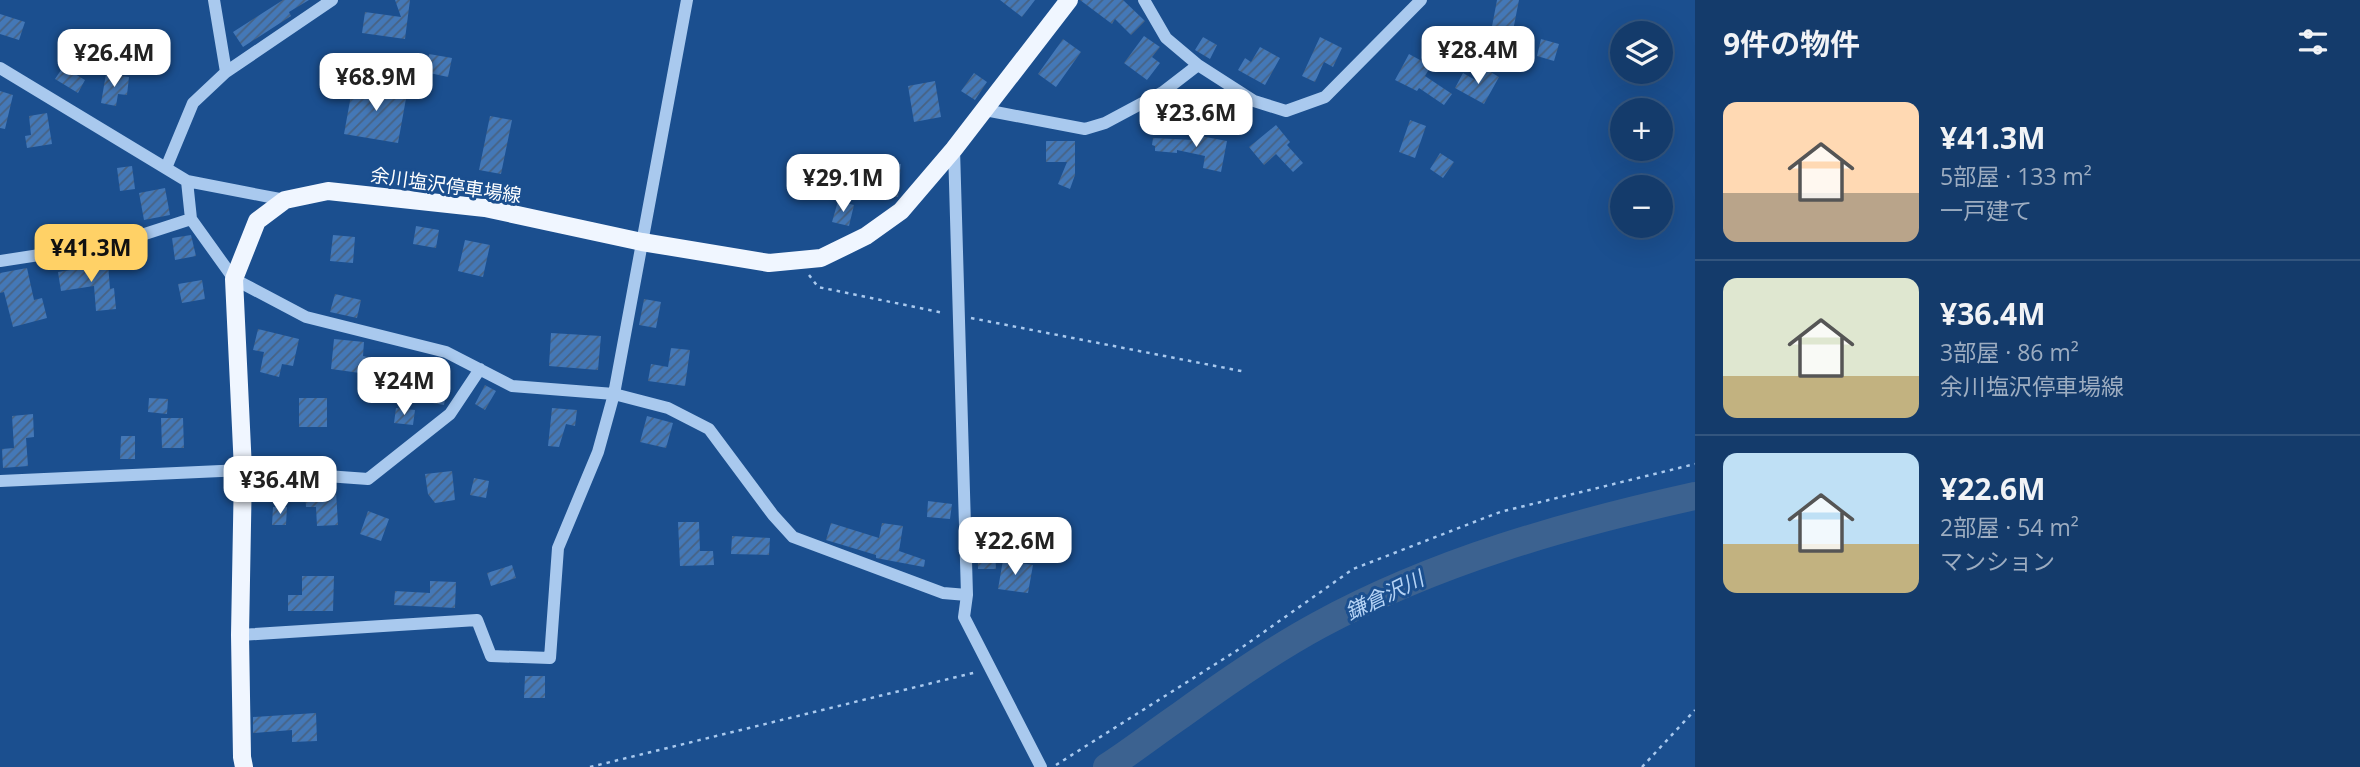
<!DOCTYPE html>
<html lang="ja">
<head>
<meta charset="utf-8">
<style>
	:root { --surface:#143b6b; --page:#1d4271; --text:#f1f3f6; --muted:#9dadc1; --line:#33557e; --accent:#ffd166 }
	body { margin:0; font-family:"Open Sans","Noto Sans JP",sans-serif; background:var(--page); color:var(--text); height:100vh; display:flex; flex-direction:column; font-size:26px; white-space:nowrap }
	* { box-sizing:border-box; margin:0 }
	p { font-size:23px; color:var(--muted) }
	.icon { flex:none; width:38px; height:38px; fill:none; stroke:currentColor; stroke-width:2; stroke-linecap:round; stroke-linejoin:round }
	.map { position:relative; flex:1; overflow:hidden }
	.side { display:flex; flex-direction:column; background:var(--surface); width:665px }
	.side>* { flex:none }
	.tools { position:absolute; left:1610px; top:21px; display:grid; gap:14px }
	.tools a { display:grid; place-items:center; width:63px; height:63px; border-radius:50%; background:var(--surface); box-shadow:0 7px 28px #0002,0 0 0 2px var(--line); font-size:35px }
	.price { position:absolute; translate:-50% -60px; padding:0 16px; border-radius:14px; background:#fff; color:#222; font-size:23px; line-height:46px; filter:drop-shadow(0 2px 4px #0008) }
	.price::after { content:''; position:absolute; left:50%; top:42px; width:21px; height:16px; margin-left:-10px; background:inherit; clip-path:polygon(0 0,100% 0,50% 100%) }
	.price.on { background:var(--accent); color:#111 }
	ul { padding:0; list-style:none }
	li { display:flex; align-items:center; gap:21px; height:175px; padding:0 28px }
	li+li { border-top:2px solid var(--line) }
	li span { display:grid; place-items:center; flex:none; width:196px; height:140px; border-radius:14px; color:#555 }
	li>.icon { margin-inline-start:auto }
	span .icon { width:84px; height:84px; fill:#fffc; stroke-width:1 }
	li b { font-size:30px }
	h2 { display:flex; justify-content:space-between; align-items:center; height:84px; padding:0 28px; font-size:30px }
	main { display:flex; flex:1; min-height:0 }
	.map>svg:first-child { display:block }
</style>
</head>
<body>
<main>
<div class="map">
<svg width="1695" height="767" viewBox="0 0 1695 767">
	<defs>
		<pattern id="building-hatch" width="6" height="6" patternUnits="userSpaceOnUse" patternTransform="scale(1.75)"><rect width="6" height="6" fill="#4478b7"/><path d="M-1 1l2-2M0 6l6-6M5 7l2-2" fill="none" stroke="#486282"/></pattern>
	</defs>
	<rect width="100%" height="100%" fill="#1b4f8f"/>
	<g fill="none" stroke-linecap="round" stroke-linejoin="round">
		<path stroke="#3c6290" stroke-width="28" d="M 1107,767 C 1132,751 1156,732 1181,715 C 1225,683 1271,651 1319,625 C 1437,561 1565,525 1695,496"/>
	</g>
	<path fill="url(#building-hatch)" d="M 283,0 L 309,0 L 289,12 L 291,16 L 243,47 L 233,32 Z
		M 395,0 L 410,0 L 405,39 L 362,33 L 365,12 L 401,17 Z
		M 1000,0 L 1035,0 L 1022,17 Z
		M 1080,0 L 1123,0 L 1145,21 L 1131,35 L 1115,19 L 1112,24 Z
		M 1497,0 L 1519,0 L 1508,56 L 1487,53 Z
		M 0,14 L 25,22 L 19,40 L 0,34 Z
		M 1144,36 L 1160,47 L 1152,57 L 1160,63 L 1147,80 L 1124,63 Z
		M 1203,37 L 1217,45 L 1210,59 L 1195,50 Z
		M 1320,37 L 1342,48 L 1333,67 L 1324,62 L 1315,82 L 1302,76 Z
		M 1063,39 L 1081,52 L 1056,87 L 1038,74 Z
		M 1541,39 L 1559,44 L 1554,61 L 1537,56 Z
		M 1260,47 L 1280,58 L 1265,85 L 1238,70 L 1245,58 L 1251,62 Z
		M 429,54 L 452,58 L 448,77 L 425,72 Z
		M 1409,54 L 1431,66 L 1425,76 L 1452,94 L 1444,105 L 1419,88 L 1417,91 L 1395,80 Z
		M 63,67 L 85,80 L 78,93 L 55,79 Z
		M 1484,68 L 1499,77 L 1484,104 L 1455,88 L 1463,73 L 1477,81 Z
		M 974,73 L 987,82 L 975,100 L 961,91 Z
		M 106,74 L 129,77 L 127,95 L 118,94 L 116,106 L 101,103 Z
		M 935,81 L 941,117 L 914,122 L 908,86 Z
		M 353,84 L 407,93 L 398,143 L 344,134 Z
		M 0,91 L 13,95 L 5,129 L 0,128 Z
		M 47,113 L 52,144 L 27,148 L 25,136 L 31,135 L 29,116 Z
		M 490,116 L 512,120 L 501,174 L 479,170 Z
		M 1410,120 L 1426,126 L 1415,158 L 1399,152 Z
		M 1276,125 L 1290,142 L 1287,145 L 1303,163 L 1293,172 L 1276,154 L 1264,165 L 1249,147 Z
		M 1195,135 L 1227,141 L 1221,172 L 1203,168 L 1205,156 L 1177,150 L 1177,153 L 1155,151 L 1155,146 L 1152,145 L 1153,138 L 1194,140 Z
		M 1046,141 L 1075,141 L 1075,175 L 1070,189 L 1058,184 L 1067,162 L 1046,162 Z
		M 1440,153 L 1454,162 L 1443,178 L 1430,169 Z
		M 873,161 L 901,164 L 898,197 L 870,194 Z
		M 132,166 L 135,189 L 120,191 L 117,168 Z
		M 165,188 L 170,215 L 144,220 L 139,193 Z
		M 838,201 L 854,205 L 849,226 L 832,222 Z
		M 416,226 L 439,230 L 436,248 L 413,244 Z
		M 191,235 L 196,256 L 175,260 L 172,238 Z
		M 333,235 L 355,237 L 353,263 L 330,261 Z
		M 465,240 L 490,245 L 483,277 L 458,271 Z
		M 108,264 L 110,289 L 114,288 L 116,309 L 96,311 L 94,286 L 61,291 L 58,272 Z
		M 27,268 L 34,300 L 42,298 L 47,318 L 13,327 L 4,292 L 0,293 L 0,273 Z
		M 202,280 L 205,299 L 182,303 L 178,284 Z
		M 335,294 L 361,300 L 357,318 L 330,312 Z
		M 644,299 L 661,302 L 656,328 L 639,325 Z
		M 258,329 L 299,339 L 293,366 L 282,364 L 279,377 L 260,372 L 264,352 L 253,350 Z
		M 551,333 L 601,336 L 598,370 L 549,366 Z
		M 334,339 L 364,342 L 363,356 L 396,363 L 393,376 L 361,370 L 360,373 L 331,369 Z
		M 671,348 L 690,350 L 685,386 L 648,381 L 651,364 L 668,367 Z
		M 422,371 L 449,376 L 444,405 L 416,400 Z
		M 485,385 L 496,391 L 485,410 L 475,404 Z
		M 149,398 L 168,399 L 167,414 L 148,412 Z
		M 299,398 L 327,398 L 327,427 L 299,427 Z
		M 396,408 L 415,410 L 413,425 L 394,423 Z
		M 552,408 L 577,410 L 575,426 L 566,424 L 559,447 L 548,446 Z
		M 33,414 L 34,437 L 26,438 L 28,466 L 3,468 L 2,449 L 14,448 L 12,416 Z
		M 647,416 L 673,423 L 666,448 L 640,442 Z
		M 161,418 L 183,418 L 184,448 L 162,448 Z
		M 121,436 L 135,436 L 135,459 L 120,459 Z
		M 452,471 L 455,500 L 435,503 L 428,494 L 425,474 Z
		M 474,478 L 489,481 L 486,498 L 470,495 Z
		M 336,491 L 338,525 L 317,526 L 316,507 L 306,507 L 305,493 Z
		M 928,501 L 952,504 L 950,519 L 927,517 Z
		M 273,507 L 287,507 L 286,525 L 272,525 Z
		M 368,511 L 389,519 L 381,541 L 360,534 Z
		M 678,522 L 699,522 L 700,551 L 713,551 L 714,565 L 680,566 Z
		M 831,523 L 879,538 L 882,523 L 903,526 L 899,551 L 925,560 L 924,567 L 876,558 L 876,555 L 826,540 Z
		M 994,527 L 996,569 L 978,569 L 977,528 Z
		M 732,536 L 770,538 L 769,555 L 731,554 Z
		M 1003,560 L 1033,565 L 1028,593 L 998,589 Z
		M 512,565 L 516,578 L 491,586 L 487,573 Z
		M 302,576 L 334,576 L 333,611 L 288,611 L 288,595 L 302,595 Z
		M 430,581 L 456,582 L 455,608 L 394,605 L 395,591 L 430,593 Z
		M 525,676 L 545,676 L 545,698 L 524,698 Z
		M 316,713 L 317,741 L 292,742 L 292,730 L 253,733 L 253,717 Z"/>
	<g fill="none" stroke-linecap="round" stroke-linejoin="round">
		<path stroke="#a9c9ee" stroke-width="2.5" stroke-dasharray="3.5 5" stroke-linecap="butt" d="M 809,275 L 818,287 L 944,313
			M 971,318 L 1246,372
			M 1056,765 L 1244,646 L 1353,569 L 1500,512 L 1695,464
			M 590,767 L 977,672
			M 1642,767 L 1695,710"/>
		<path stroke="#a9c9ee" stroke-width="12" d="M 214,0 L 226,72
			M 1144,0 L 1166,38 L 1198,65 L 1254,101 L 1286,111 L 1325,97 L 1421,0
			M 0,68 L 187,181 L 285,200
			M 985,110 L 1085,129 L 1105,123 L 1163,92 L 1198,65
			M 954,149 L 967,595 L 964,617 L 1041,767
			M 166,168 L 193,103 L 226,72 L 332,0
			M 187,181 L 191,219 L 234,279 L 306,317 L 446,352 L 512,386 L 614,394 L 668,408 L 709,429 L 773,515 L 793,537 L 943,593 L 967,595
			M 0,261 L 117,243 L 191,219
			M 0,481 L 243,470 L 368,479 L 450,414 L 480,369
			M 240,635 L 477,620 L 491,656 L 550,658 L 558,548 L 598,452 L 614,394 L 687,0"/>
		<path stroke="#f0f6ff" stroke-width="18" d="M 244,767 L 242,757 L 240,635 L 243,470 L 234,279 L 257,221 L 285,200 L 328,191 L 485,208 L 642,242 L 769,263 L 821,258 L 866,236 L 901,211 L 954,149 L 1069,0"/>
	</g>
	<g text-anchor="middle" dominant-baseline="central" stroke-width="6" stroke-linejoin="round" paint-order="stroke">
		<g font-size="19" fill="#fff" stroke="#1b4f8f">
			<text transform="translate(446 185) rotate(8)">余川塩沢停車場線</text>
		</g>
		<g font-size="21" font-style="italic" fill="#b5d3f5" stroke="#1b4f8f">
			<text transform="translate(1384 595) rotate(-26)">鎌倉沢川</text>
		</g>
	</g>
</svg>
<div class="tools">
<a><svg class="icon" aria-label="layers" viewBox="0 0 24 24"><path d="M12 4l9 5-9 5-9-5zM3 14l9 5 9-5"/></svg></a>
<a>+</a>
<a>−</a>
</div>
<b class="price" style="left:1478px;top:86px">¥28.4M</b>
<b class="price" style="left:114px;top:89px">¥26.4M</b>
<b class="price" style="left:376px;top:113px">¥68.9M</b>
<b class="price" style="left:1196px;top:149px">¥23.6M</b>
<b class="price" style="left:843px;top:214px">¥29.1M</b>
<b class="price on" style="left:91px;top:284px">¥41.3M</b>
<b class="price" style="left:404px;top:417px">¥24M</b>
<b class="price" style="left:280px;top:516px">¥36.4M</b>
<b class="price" style="left:1015px;top:577px">¥22.6M</b>
</div>
<section class="side">
<h2>9件の物件<svg class="icon" aria-label="filters" viewBox="0 0 24 24"><path d="M4 7h16M4 17h16"/><circle cx="9" cy="7" r="2"/><circle cx="15" cy="17" r="2"/></svg></h2>
<ul>
<li><span style="background:linear-gradient(#ffd9b3 65%,#b9a48a 0)"><svg class="icon" aria-label="home" viewBox="0 0 24 24"><path d="M3 11l9-7 9 7M6 9v11h12V9"/></svg></span><div><b>¥41.3M</b><p>5部屋 · 133 m²</p><p>一戸建て</p></div></li>
<li><span style="background:linear-gradient(#dfe7d0 70%,#c2b280 0)"><svg class="icon" aria-label="home" viewBox="0 0 24 24"><path d="M3 11l9-7 9 7M6 9v11h12V9"/></svg></span><div><b>¥36.4M</b><p>3部屋 · 86 m²</p><p>余川塩沢停車場線</p></div></li>
<li><span style="background:linear-gradient(#bfe0f5 65%,#c2b280 0)"><svg class="icon" aria-label="home" viewBox="0 0 24 24"><path d="M3 11l9-7 9 7M6 9v11h12V9"/></svg></span><div><b>¥22.6M</b><p>2部屋 · 54 m²</p><p>マンション</p></div></li>
</ul>
</section>
</main>
</body>
</html>
